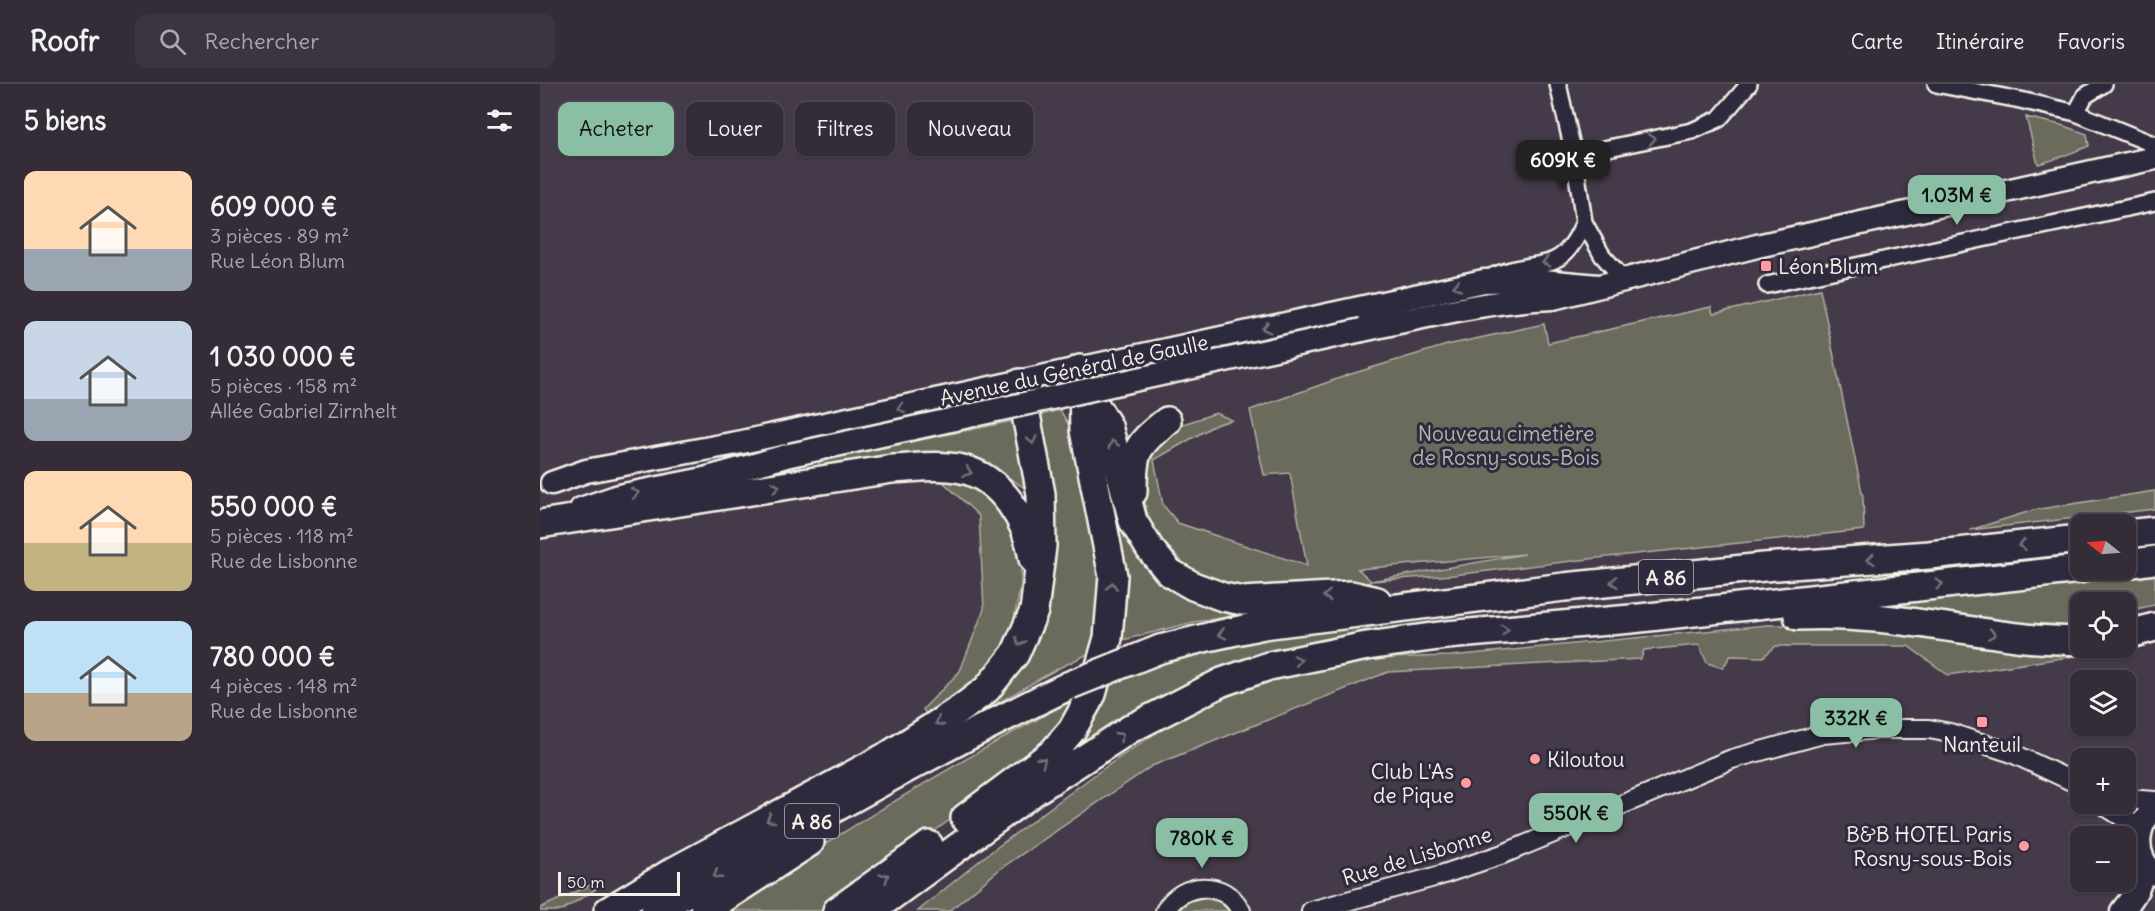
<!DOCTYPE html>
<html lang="fr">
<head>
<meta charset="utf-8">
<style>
	:root { --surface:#342c37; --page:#3c343f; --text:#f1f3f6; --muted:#a9a7ad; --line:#4e4852; --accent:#8abfa5 }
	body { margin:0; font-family:Delius,sans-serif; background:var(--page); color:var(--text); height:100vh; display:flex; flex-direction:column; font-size:22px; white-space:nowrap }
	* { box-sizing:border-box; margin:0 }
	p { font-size:20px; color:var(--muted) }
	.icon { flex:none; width:33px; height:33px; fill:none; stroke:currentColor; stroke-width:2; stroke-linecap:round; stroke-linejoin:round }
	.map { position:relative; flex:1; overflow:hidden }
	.side { display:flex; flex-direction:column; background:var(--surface); width:540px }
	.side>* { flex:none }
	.banner { position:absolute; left:18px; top:18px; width:570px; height:54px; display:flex; gap:12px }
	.needle { width:39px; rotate:287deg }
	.fabs { position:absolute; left:1530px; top:430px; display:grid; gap:12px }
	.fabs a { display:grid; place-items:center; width:66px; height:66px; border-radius:12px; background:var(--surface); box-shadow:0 2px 4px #0004,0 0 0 2px var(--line); font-size:30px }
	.scale { position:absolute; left:18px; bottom:15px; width:122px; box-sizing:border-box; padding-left:6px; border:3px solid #f4f1e8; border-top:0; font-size:16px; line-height:21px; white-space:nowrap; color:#f4f1e8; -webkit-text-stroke:4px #2f2a3d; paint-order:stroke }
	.price { position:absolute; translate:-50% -51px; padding:0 14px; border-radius:12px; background:var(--accent); color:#111; font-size:20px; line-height:39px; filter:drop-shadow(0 2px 3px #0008) }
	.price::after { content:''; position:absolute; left:50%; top:36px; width:18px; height:14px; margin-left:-9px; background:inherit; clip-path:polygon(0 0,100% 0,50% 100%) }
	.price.active { background:#222; color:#fff }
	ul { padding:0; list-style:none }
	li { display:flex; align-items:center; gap:18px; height:150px; padding:0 24px }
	li span { display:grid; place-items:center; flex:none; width:168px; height:120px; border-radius:12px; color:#555 }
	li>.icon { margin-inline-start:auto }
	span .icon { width:72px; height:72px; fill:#fffc; stroke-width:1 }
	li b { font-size:26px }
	h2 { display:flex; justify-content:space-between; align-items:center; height:72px; padding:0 24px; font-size:26px }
	.pill { padding:0 21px; border-radius:12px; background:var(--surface); box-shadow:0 2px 4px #0004,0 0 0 2px var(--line); font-size:21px; line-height:54px }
	.pill.active { background:var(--accent); color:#111 }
	header { display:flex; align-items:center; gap:36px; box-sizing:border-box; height:84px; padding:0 30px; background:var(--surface); border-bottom:2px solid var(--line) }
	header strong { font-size:28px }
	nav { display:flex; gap:33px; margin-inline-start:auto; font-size:21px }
	.search { width:420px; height:54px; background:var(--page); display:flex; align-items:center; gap:15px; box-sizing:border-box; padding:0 21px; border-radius:12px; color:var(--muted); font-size:22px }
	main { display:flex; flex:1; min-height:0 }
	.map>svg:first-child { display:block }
</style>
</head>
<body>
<header>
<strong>Roofr</strong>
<div class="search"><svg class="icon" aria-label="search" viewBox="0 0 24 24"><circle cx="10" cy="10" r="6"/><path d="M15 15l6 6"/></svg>Rechercher</div>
<nav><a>Carte</a><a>Itinéraire</a><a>Favoris</a></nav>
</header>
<main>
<section class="side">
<h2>5 biens<svg class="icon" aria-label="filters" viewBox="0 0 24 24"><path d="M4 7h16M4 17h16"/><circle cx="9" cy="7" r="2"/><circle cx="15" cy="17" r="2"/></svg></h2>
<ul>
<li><span style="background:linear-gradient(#ffd9b3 65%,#9aa5b1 0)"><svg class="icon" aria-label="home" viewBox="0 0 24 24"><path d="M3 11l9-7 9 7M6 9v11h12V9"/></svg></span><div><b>609 000 €</b><p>3 pièces · 89 m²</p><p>Rue Léon Blum</p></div></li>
<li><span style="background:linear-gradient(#c9d6e8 65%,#9aa5b1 0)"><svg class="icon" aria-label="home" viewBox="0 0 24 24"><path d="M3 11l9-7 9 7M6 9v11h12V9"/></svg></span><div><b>1 030 000 €</b><p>5 pièces · 158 m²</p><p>Allée Gabriel Zirnhelt</p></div></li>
<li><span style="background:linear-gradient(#ffd9b3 60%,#c2b280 0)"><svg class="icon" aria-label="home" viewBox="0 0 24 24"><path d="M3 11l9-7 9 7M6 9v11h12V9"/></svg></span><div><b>550 000 €</b><p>5 pièces · 118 m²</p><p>Rue de Lisbonne</p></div></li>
<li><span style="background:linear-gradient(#bfe0f5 60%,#b9a48a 0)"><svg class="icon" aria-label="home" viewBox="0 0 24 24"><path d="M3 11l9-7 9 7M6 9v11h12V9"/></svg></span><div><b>780 000 €</b><p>4 pièces · 148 m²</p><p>Rue de Lisbonne</p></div></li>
</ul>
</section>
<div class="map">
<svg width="1615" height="827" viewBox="0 0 1615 827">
	<rect width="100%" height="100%" fill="#453a49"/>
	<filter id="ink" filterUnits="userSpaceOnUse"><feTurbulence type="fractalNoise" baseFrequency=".0167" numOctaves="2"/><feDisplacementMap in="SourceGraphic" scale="12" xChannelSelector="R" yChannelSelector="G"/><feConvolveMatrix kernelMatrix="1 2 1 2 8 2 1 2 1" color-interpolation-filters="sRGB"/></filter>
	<g filter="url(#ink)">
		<path fill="#6b6b5d" stroke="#b0aea2" stroke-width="1.5" fill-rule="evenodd" d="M 1486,33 L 1521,41 L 1547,50 L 1549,62 C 1532,68 1515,77 1498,80 Z
			M 1280,205 L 1323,413 L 1324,446 L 1058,474 L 913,491 L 831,497 L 817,506 L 716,509 L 676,501 L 650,486 L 615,449 L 606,425 L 600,374 L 628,345 L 676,329 L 692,336 L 675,341 L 614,376 L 623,421 L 638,439 L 767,482 L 750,389 L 724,391 L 710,326 L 811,290 L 907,261 L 1004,240 L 1008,259 L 1171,223 L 1173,230 ZM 985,470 L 831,497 L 818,485 L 819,485 Z
			M 520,326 L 531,344 L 559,487 L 559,527 L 554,567 L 517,585 L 433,633 L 478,585 L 498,549 L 509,513 L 512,471 L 497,332 Z
			M 473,337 L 486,405 L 448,380 L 415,370 L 385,370 L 281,388 L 278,377 Z
			M 415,392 L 449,411 L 481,458 L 481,500 L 474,535 L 456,575 L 426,605 L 387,632 L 383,625 L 420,587 L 444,525 L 439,432 L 399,394 Z
			M 1615,407 L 1615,425 L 1430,446 L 1494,426 Z
			M 578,437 L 590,458 L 607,480 L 718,528 L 654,538 L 579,557 L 585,498 Z
			M 1615,491 L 1615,521 L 1586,527 L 1586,519 L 1540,519 L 1540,541 L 1490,547 L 1325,520 Z
			M 837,539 L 836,545 C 767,558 696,572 634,607 C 597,627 563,651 527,671 L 568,602 L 624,577 L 689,560 Z
			M 1227,541 L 1285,541 L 1330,545 L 1542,571 L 1408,591 L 1368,562 L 1236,562 L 1223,573 L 1190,572 L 1183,584 L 1167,579 L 1159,561 L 1104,566 L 1101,575 L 848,588 L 612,682 L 460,785 L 409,827 L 378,827 L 444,773 L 557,689 L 611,652 L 649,628 L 719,600 L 807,579 L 842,574 L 911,572 Z
			M 537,614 L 531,629 L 500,669 L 384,755 L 295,827 L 177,827 C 295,753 413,679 537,614 Z
			M 53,800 L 56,805 L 21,827 L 0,827 L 0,824 Z
			M 663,814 L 680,818 L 689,827 L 638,827 L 650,817 Z"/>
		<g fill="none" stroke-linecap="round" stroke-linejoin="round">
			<defs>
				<path id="minor" d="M 1018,0 L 1034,71 L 1044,138 L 1062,171 L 1085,197
					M 1396,0 L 1480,16 L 1536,29 L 1615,61
					M 1536,29 L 1545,12 L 1564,0
					M 1034,71 L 1152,47 L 1179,35 L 1209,0
					M 953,192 C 999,172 1020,195 1044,138
					M 1227,201 L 1615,118"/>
				<path id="tertiary" d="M 1586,715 L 1615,717
					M 1562,720 L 1590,738 L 1599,753
					M 625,827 C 642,797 685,795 701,827
					M 771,827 L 898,792 L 963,770 L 1192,675 L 1283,650 L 1339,645 L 1389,645 L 1410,649 L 1472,669 L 1540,701"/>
				<path id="primary" d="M 822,246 C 885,233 949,216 1013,214 L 1217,162 L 1615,74
					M 12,399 L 46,387 L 202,358 L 944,197 L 992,196 L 1058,202
					M 41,425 L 79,412 L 164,395 L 250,371
					M 1615,724 C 1595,742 1593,772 1615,790
					M 1582,827 C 1597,809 1603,799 1603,775"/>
				<path id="motorway" d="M 543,302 L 568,342 L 593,437 L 610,465 L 629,488 L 653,502 L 683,513 L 703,517 L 811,511 L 837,517
					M 593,408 C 593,368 595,362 627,337
					M 0,440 L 352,385 C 375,384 399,380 422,385 C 462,394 488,438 493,475
					M 1586,450 L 1615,447
					M 1586,480 L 1615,476
					M 1258,532 C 1332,528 1404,544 1477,553 C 1498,556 1519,556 1540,557
					M 1586,551 L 1615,543
					M 620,565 L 668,553 L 723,541 L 1024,503 L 1224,483 L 1389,471 L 1540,455
					M 425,734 L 512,669 L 532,646 L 552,610 L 568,554 L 573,492 L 544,346 L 543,301 L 540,285
					M 68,827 L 134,787 L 349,671 L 422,624 L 447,605 L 475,570 L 494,527 L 502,462 L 501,410 L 480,299
					M 115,827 C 251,748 388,669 530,601
					M 164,827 L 270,758
					M 297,827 L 389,761
					M 331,827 L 496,706 L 590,645 L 682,598 L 729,582 L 827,562 L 906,551 L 1091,535 L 1540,485"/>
			</defs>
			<use href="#minor" stroke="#f4f1e8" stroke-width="20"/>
			<use href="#tertiary" stroke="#f4f1e8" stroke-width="22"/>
			<use href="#primary" stroke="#f4f1e8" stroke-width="27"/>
			<use href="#motorway" stroke="#f4f1e8" stroke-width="32"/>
			<use href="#minor" stroke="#2f2a3d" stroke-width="15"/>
			<use href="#tertiary" stroke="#2f2a3d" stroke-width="18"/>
			<use href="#primary" stroke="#2f2a3d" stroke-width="22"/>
			<use href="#motorway" stroke="#2f2a3d" stroke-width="27"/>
			<defs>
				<path id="primary-bridge" d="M 250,371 L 822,246"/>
				<path id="motorway-bridge" d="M 530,601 L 620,565"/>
			</defs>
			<use href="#primary-bridge" stroke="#f4f1e8" stroke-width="27" stroke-linecap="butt"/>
			<use href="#motorway-bridge" stroke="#f4f1e8" stroke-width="32" stroke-linecap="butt"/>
			<use href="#primary-bridge" stroke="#2f2a3d" stroke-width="22"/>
			<use href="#motorway-bridge" stroke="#2f2a3d" stroke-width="27"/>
		</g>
		<defs><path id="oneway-chevron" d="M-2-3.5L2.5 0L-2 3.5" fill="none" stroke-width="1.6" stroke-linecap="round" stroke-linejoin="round" transform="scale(1.5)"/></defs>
		<g stroke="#747079">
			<use href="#oneway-chevron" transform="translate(1112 55) rotate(-11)"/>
			<use href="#oneway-chevron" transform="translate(1006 178) rotate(166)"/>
			<use href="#oneway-chevron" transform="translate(917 202) rotate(168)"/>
			<use href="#oneway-chevron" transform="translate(726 244) rotate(167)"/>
			<use href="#oneway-chevron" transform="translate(361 324) rotate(168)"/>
			<use href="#oneway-chevron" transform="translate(492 356) rotate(79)"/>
			<use href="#oneway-chevron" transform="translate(573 360) rotate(-105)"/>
			<use href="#oneway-chevron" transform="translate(428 388) rotate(20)"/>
			<use href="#oneway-chevron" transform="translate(236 403) rotate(-9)"/>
			<use href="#oneway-chevron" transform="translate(95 409) rotate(-11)"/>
			<use href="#oneway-chevron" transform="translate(1482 461) rotate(174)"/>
			<use href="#oneway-chevron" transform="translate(1331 475) rotate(175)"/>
			<use href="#oneway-chevron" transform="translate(1074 498) rotate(174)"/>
			<use href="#oneway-chevron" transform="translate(1399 500) rotate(-6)"/>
			<use href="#oneway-chevron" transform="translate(572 502) rotate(-85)"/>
			<use href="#oneway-chevron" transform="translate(787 512) rotate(177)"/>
			<use href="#oneway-chevron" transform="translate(965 546) rotate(-5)"/>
			<use href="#oneway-chevron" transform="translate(682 550) rotate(168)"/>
			<use href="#oneway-chevron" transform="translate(1452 550) rotate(9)"/>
			<use href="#oneway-chevron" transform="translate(480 558) rotate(113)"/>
			<use href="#oneway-chevron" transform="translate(758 576) rotate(-12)"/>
			<use href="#oneway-chevron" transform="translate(399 638) rotate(148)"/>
			<use href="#oneway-chevron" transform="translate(580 652) rotate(-33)"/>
			<use href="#oneway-chevron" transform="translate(502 677) rotate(-39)"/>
			<use href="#oneway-chevron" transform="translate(230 735) rotate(151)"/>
			<use href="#oneway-chevron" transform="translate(177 791) rotate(150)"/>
			<use href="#oneway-chevron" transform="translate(345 793) rotate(-36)"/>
		</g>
	</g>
	<g fill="#ff9aa2" stroke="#2f2a3d" stroke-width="2">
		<rect x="1220" y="176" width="12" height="12" rx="3"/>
		<rect x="1436" y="632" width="12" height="12" rx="3"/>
		<circle cx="995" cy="675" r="6"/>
		<circle cx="926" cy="699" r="6"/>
		<circle cx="1484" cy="762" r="6"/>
	</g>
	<g text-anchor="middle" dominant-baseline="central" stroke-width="6" stroke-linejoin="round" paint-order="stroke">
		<g fill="#2f2a3d" stroke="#b9b5b5" stroke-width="1.5">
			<rect x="1099" y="476" width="54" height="34" rx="4.5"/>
			<rect x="245" y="720" width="54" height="34" rx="4.5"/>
		</g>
		<g font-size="20" font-weight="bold" fill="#f4f1e8">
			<text x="1126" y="493">A 86</text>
			<text x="272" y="737">A 86</text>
		</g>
		<g font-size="21" fill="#f4f1e8" stroke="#2f2a3d" text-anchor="start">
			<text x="1238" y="182">Léon Blum</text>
			<text x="1442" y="660" text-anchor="middle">Nanteuil</text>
			<text x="1007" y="675">Kiloutou</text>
			<text x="914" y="687" text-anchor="end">Club L'As<tspan x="914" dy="24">de Pique</tspan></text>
			<text x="1472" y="750" text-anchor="end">B&amp;B HOTEL Paris<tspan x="1472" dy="24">Rosny-sous-Bois</tspan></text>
		</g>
		<g font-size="21" fill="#f4f1e8" stroke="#2f2a3d">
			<text transform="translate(534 286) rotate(-12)">Avenue du Général de Gaulle</text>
			<text transform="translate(877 772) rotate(-17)">Rue de Lisbonne</text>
		</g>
		<g font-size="21" fill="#b6b5a9" stroke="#2f2a3d">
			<text x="966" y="349">Nouveau cimetière<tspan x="966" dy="24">de Rosny-sous-Bois</tspan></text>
		</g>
	</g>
</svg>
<div class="fabs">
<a><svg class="needle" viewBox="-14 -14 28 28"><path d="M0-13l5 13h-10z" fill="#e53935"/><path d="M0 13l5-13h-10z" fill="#a9a7ad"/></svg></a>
<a><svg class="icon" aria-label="locate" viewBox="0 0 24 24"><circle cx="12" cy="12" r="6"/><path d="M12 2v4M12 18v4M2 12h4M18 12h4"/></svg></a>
<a><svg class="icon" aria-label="layers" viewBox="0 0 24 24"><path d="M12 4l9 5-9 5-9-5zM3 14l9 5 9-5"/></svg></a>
<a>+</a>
<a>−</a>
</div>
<div class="scale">50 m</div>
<b class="price active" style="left:1023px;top:107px">609K €</b>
<b class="price" style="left:1417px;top:142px">1.03M €</b>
<b class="price" style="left:1316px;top:665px">332K €</b>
<b class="price" style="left:1036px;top:760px">550K €</b>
<b class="price" style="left:662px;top:785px">780K €</b>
<div class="banner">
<a class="pill active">Acheter</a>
<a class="pill">Louer</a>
<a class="pill">Filtres</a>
<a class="pill">Nouveau</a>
</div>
</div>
</main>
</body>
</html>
